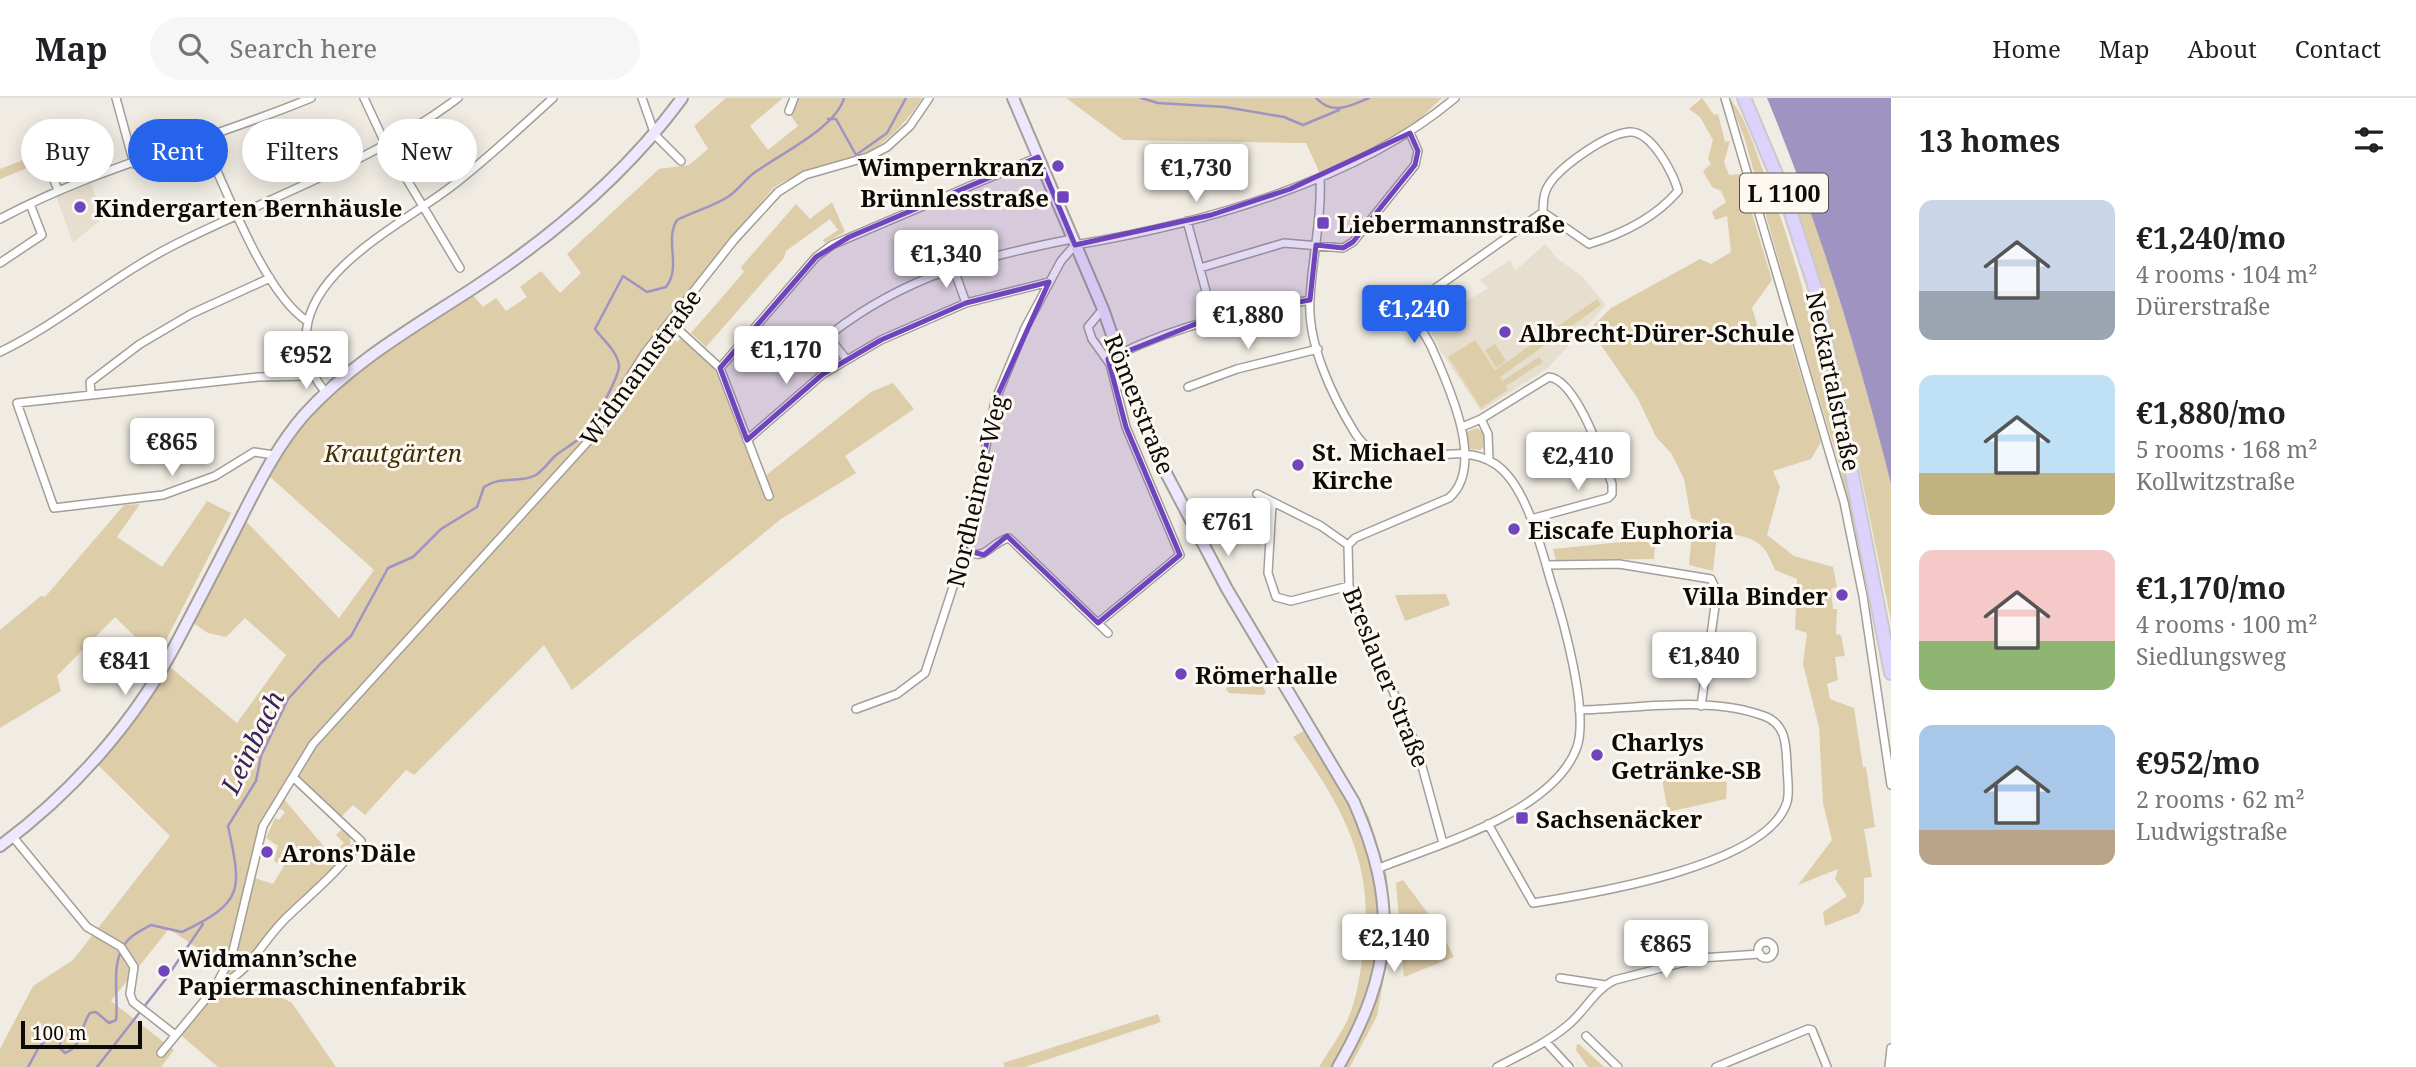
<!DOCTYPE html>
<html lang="en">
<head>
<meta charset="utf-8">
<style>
	:root { --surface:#fff; --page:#f6f6f6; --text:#202124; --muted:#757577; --line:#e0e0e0; --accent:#2563eb }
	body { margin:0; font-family:"Noto Serif",serif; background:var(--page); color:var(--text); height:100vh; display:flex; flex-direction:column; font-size:26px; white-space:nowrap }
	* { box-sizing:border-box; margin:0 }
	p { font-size:23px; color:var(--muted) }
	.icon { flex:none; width:38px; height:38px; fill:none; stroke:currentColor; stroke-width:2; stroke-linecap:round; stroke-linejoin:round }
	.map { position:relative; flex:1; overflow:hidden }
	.sheet { display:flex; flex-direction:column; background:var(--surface); width:525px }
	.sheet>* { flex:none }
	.hud { position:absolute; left:21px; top:21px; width:665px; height:63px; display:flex; gap:14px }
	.scale { position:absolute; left:21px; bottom:18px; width:121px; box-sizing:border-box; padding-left:7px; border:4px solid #0d0b09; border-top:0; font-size:19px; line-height:24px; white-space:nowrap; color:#0d0b09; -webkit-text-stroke:5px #fdf9f1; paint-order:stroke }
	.price { position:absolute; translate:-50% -60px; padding:0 16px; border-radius:7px; background:#fff; color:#222; font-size:23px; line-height:46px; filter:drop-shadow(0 2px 4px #0008) }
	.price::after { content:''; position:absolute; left:50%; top:42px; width:21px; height:16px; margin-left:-10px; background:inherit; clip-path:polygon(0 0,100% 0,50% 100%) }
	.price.on { background:var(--accent); color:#fff }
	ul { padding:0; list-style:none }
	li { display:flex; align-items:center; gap:21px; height:175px; padding:0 28px }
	li span { display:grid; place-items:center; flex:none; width:196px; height:140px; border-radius:14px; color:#555 }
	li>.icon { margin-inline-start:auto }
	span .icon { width:84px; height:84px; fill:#fffc; stroke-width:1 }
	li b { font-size:30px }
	h2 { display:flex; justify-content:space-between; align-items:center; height:84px; padding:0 28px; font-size:30px }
	.pill { padding:0 24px; border-radius:32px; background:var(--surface); box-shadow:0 4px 18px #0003; font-size:24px; line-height:63px }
	.pill.on { background:var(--accent); color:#fff }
	header { display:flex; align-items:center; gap:42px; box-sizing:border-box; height:98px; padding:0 35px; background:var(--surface); border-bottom:2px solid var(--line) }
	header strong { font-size:33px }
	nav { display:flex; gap:38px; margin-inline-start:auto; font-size:24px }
	.search { width:490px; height:63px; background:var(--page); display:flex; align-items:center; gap:18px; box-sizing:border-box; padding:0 24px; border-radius:38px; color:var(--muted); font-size:26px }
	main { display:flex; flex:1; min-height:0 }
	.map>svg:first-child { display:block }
</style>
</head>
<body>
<header>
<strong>Map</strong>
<div class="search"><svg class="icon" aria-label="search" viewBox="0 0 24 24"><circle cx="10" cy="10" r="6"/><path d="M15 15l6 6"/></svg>Search here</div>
<nav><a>Home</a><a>Map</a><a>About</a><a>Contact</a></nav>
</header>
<main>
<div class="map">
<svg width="1891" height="969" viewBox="0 0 1891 969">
	<rect width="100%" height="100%" fill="#f0ece3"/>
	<path fill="#e6dfcf" d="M 91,85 L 103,120 L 73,145 L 56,98 Z
		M 1545,146 L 1558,161 L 1582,178 L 1606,207 L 1548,270 L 1481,313 L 1440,252 L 1426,222 L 1454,201 L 1459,208 L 1488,190 L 1480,182 L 1510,162 L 1515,173 Z"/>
	<path fill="#decda9" d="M 726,0 L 783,0 L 750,28 L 768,52 L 798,28 L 789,15 L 796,0 L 922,0 C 908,23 885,48 859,58 C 829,70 800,72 773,90 L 666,222 L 670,227 L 665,234 L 677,244 L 683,238 L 718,271 L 760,382 L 871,294 L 893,285 L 914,311 L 845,358 L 856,375 L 781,421 L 572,592 L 544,547 L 414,677 L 406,672 L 365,717 L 353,707 L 341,719 L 296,680 L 266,728 L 252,779 L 273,786 L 284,768 L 274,763 L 278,748 L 266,740 L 275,720 L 279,722 L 285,714 L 279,710 L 284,701 L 331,757 L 344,745 L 336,737 L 344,729 C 354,740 351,747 345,759 L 246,866 L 224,882 L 231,868 L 205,855 L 169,831 L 111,903 L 174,952 L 161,969 L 0,969 L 0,951 L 33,888 L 73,862 L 170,738 L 98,667 L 147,605 L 170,569 L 237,625 L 286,557 L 245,520 L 226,539 L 208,535 L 193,525 L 245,422 L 339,520 L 374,472 L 269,378 C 314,294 396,248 473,197 L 483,209 L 496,200 L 506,213 L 527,199 L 520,189 L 541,173 L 560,195 L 581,175 L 567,156 L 659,71 L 689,67 L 708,51 L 694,28 Z
		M 1066,0 L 1442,0 L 1410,30 L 1321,78 L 1306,45 L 1123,42 Z
		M 1702,0 L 1714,17 L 1718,16 L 1725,44 L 1730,43 L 1724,64 L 1729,77 L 1740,76 L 1772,182 L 1752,210 L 1761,239 L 1787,232 L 1821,344 L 1811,361 L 1773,373 L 1780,389 L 1767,437 L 1794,458 L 1833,469 L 1837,489 L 1831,491 L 1833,511 L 1837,511 L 1836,536 L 1841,537 L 1845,558 L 1835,559 L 1838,582 L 1827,586 L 1830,601 L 1854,610 L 1863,669 L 1866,669 L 1875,729 L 1864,731 L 1872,779 L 1864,780 L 1864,804 L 1859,815 L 1825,828 L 1823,814 L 1847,798 L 1835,781 L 1838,771 L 1798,787 L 1832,742 L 1823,705 L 1819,629 L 1803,566 L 1807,535 L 1795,531 L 1797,481 L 1775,472 C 1762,438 1753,442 1721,433 C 1711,430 1701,424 1691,420 L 1684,381 L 1671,355 L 1656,339 L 1638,301 L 1590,231 L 1611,210 L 1700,161 L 1711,166 L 1731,154 L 1727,118 L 1715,122 L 1712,114 L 1726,104 L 1721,93 L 1712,89 L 1703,73 L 1711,66 L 1708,61 L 1713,42 L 1700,19 L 1689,11 Z
		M 1729,0 C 1745,17 1754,49 1763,72 C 1814,201 1839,339 1866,475 L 1862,476 L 1840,369 L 1791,207 L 1745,42 Z
		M 31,59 L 35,67 L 0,81 L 0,71 Z
		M 1805,92 L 1864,279 L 1891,386 L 1891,523 L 1831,232 L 1790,97 Z
		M 832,104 L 845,134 L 825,145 L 823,142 L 838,132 L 830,121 L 786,153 L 784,160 L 706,249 L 691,235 L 744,174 L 741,169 L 796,106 L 810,121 Z
		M 1597,201 L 1601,207 L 1500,279 L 1502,283 L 1539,259 L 1543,264 L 1506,288 L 1508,292 L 1481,310 L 1448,259 L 1475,242 L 1495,272 Z
		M 1495,246 L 1506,263 L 1496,270 L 1485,252 Z
		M 1477,330 L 1483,334 L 1485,348 L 1480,352 L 1470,351 L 1466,334 Z
		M 207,403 L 231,415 L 157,560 L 115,519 L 57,578 L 61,593 L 0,630 L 0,532 L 41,498 L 45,499 L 124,407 L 140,406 L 117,439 L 162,469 Z
		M 1692,433 L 1717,438 L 1713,473 L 1689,467 Z
		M 1641,442 L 1655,447 L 1654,461 L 1556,462 L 1553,451 Z
		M 1446,496 L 1450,507 L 1405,523 L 1395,497 Z
		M 1254,573 L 1266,594 L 1263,597 L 1229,595 L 1226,591 L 1232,578 Z
		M 1314,627 L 1369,719 L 1387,778 L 1390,845 L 1377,918 L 1350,969 L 1319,969 C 1328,954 1339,939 1347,923 C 1356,904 1360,877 1363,856 C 1376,766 1343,710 1293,639 Z
		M 1662,681 L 1727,684 L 1726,701 L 1668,714 Z
		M 1403,782 L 1439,830 L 1454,859 L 1404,879 L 1396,785 Z
		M 250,882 L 292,905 L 336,969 L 218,969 L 183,939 L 180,934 L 215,895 L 225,896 L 228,886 Z
		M 1158,916 L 1161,924 L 1025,969 L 1005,969 L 1003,965 Z
		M 1577,946 L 1580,947 L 1604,969 L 1588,969 L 1576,952 Z"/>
	<path fill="#9f94c1" d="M 1767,0 L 1891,0 L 1891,386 C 1858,254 1819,126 1767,0 Z"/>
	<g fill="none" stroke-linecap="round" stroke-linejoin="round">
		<path stroke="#9f94c1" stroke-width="2.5" d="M 1141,0 L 1158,5 L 1225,9 L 1284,19 L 1303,27 L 1339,12
			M 1316,0 C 1333,18 1349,8 1369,0
			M 828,21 L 836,21 L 856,57 L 887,35 L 906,0
			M 28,969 L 39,949 L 53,935 L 60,940 L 60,950 L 65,955 C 83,949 80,928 90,915 L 96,914 L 109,925 L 116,922 C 119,898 109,862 128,842 C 133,836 144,831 151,827 L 182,834 C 244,804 242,793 228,728 L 256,683 L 261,658 L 288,601 L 321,565 L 351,538 L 388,470 L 413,459 L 441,431 L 477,409 L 484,389 C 501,377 519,386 536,377 C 543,372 549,364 555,358 C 563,351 574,346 582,338 C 591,330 620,278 619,267 C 617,253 603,242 595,231 L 623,178 L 647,194 L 666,189 C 682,168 664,143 677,122 C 693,114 711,109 726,100 C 737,94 744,82 754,75 C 778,57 836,30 844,0
			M 97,969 L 165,882 L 203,826"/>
		<defs>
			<path id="minor" d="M 116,0 L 134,66
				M 364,0 L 385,45 L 460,170
				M 642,0 L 655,37 L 681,63
				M 1725,0 L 1844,404 L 1863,498 L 1891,687
				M 789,13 L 794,0
				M 203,42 C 226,90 264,195 307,223
				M 41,50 L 58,92
				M 1320,80 C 1322,121 1312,160 1310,201 C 1307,245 1332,298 1355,335 C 1391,390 1448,335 1495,366 C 1526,386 1541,450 1551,484 C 1563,521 1589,613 1577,649 C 1554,714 1437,747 1379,770
				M 0,121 C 98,68 208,43 311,0
				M 1187,123 L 1213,219
				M 0,165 L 42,137 L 30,106
				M 953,169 L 966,205
				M 1200,170 L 1284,145 L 1343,150 L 1353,144 L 1415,67 L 1418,53 L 1410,35
				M 670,224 L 720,270 L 769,398
				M 0,254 C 62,224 114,177 176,146 C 270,99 373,64 458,0
				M 1119,256 C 1186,224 1238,215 1310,202
				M 846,261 L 831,242 L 832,235 C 907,177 981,159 1072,141
				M 720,270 L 816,159 L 832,147 L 1038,59
				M 1188,289 L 1237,271 L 1318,251
				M 326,294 C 314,282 312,272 308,256 C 290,179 402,127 452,88 C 487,61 520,30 553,0
				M 91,295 L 90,284 L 140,246 L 191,216 L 270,180
				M 1481,321 L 1488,336 L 1489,362
				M 1462,329 L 1481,321 L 1549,279 C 1577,282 1603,362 1612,386 L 1612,396 L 1608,400 L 1531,421
				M 747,342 L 823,276 L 881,242 L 966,205 L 1049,184
				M 274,357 L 254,354 L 215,378 L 163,397 L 54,410 L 17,305 L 258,279 L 313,278
				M 1257,396 L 1321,428 L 1348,447
				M 1272,406 L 1268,475 L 1276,499 L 1291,503 L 1349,488
				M 965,452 C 986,465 990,444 1009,440 L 1108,535
				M 1546,467 L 1619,466 L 1711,481 L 1717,494 L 1701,608
				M 1098,525 L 1180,457 L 1126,329 L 1110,266 L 1092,241 L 1088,229 L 1103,211
				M 856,611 L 897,596 L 925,575 L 965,452 L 995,303 L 1025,230 L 1061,163 L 1075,147 C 1201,126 1357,83 1455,0
				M 1488,726 L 1533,805 C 1591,796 1768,768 1787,704 C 1790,693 1787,678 1787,667 C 1786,646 1786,626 1764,618 C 1708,597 1638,611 1579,612
				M 13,739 L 87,829 L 121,849 L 134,869 L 130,896 L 133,904 L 174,936
				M 1443,745 L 1417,650 L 1349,488 L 1348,447 L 1355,440 L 1449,400 C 1487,367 1447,285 1431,248 C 1425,236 1410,218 1416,204 L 1543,114 C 1543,107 1543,99 1546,92 C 1555,71 1606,36 1629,34 C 1651,32 1674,76 1678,93 C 1655,120 1622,136 1589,146 L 1543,114
				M1758 852a8 8 0 1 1 16 0a8 8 0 1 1-16 0Z
				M 1560,880 L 1605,887
				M 214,891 C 253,872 258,848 286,820 C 312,795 339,773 361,743 L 293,679
				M 1586,938 L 1618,969
				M 1546,944 L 1569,969
				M 161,955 L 214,891 L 232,857 L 263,728 L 313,646 L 592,339 L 645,255 L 734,142 L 778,94 L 805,77 L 868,59 L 887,49 L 910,28 L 929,0
				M 1497,969 C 1522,956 1547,945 1568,927 C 1585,913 1595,891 1615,882 L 1701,860 L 1760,856
				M 1716,969 L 1808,931 L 1812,932 L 1827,969
				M 1889,969 L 1891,950"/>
			<path id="secondary" d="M 1013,0 L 1103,211 L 1135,303 L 1167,377 L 1227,491 L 1354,704 C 1398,805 1394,872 1338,969
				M 0,748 C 73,694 136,623 178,542 C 200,500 222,458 243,416 C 261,381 278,347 304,317 C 352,264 412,230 472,191 C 550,140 627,75 682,0"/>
			<path id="primary" d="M 1744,0 L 1786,100 L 1816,193 L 1891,575"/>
		</defs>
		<use href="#minor" stroke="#a39f97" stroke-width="10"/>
		<use href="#secondary" stroke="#a39f97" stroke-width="14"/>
		<use href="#primary" stroke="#cac9c9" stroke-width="16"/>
		<use href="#minor" stroke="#fff" stroke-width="7"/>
		<use href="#secondary" stroke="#eee8fe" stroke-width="10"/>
		<use href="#primary" stroke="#ddd2fc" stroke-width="12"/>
	</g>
	<path fill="#7044bd" fill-opacity="0.2" stroke="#7044bd" stroke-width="5" stroke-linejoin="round" d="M 1410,35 L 1418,53 L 1415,67 L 1353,144 L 1343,150 L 1316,147 L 1310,202 L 1213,219 L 1108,261 L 1126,329 L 1180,457 L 1098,525 L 1007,438 L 984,457 L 965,452 L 995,303 L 1049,184 L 966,205 L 881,242 L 823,276 L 747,342 L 720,270 L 816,159 L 849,139 L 1038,59 L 1075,147 L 1211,117 L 1290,91 Z"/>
	<g fill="#7044bd" stroke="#fdf9f1" stroke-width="2.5">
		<circle cx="1058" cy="68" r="7"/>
		<rect x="1056" y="92" width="14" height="14" rx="3.5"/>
		<circle cx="80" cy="109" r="7"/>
		<rect x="1316" y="118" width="14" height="14" rx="3.5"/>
		<circle cx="1505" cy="234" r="7"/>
		<circle cx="1298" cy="367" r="7"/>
		<circle cx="1514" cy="431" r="7"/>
		<circle cx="1842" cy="497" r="7"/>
		<circle cx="1181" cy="576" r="7"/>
		<circle cx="1597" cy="657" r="7"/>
		<rect x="1515" y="713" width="14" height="14" rx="3.5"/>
		<circle cx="267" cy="754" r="7"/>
		<circle cx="164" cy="873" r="7"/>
	</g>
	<g text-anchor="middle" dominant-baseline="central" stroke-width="6" stroke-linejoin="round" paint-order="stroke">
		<rect fill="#fdf9f1" stroke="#55524f" stroke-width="2" x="1740" y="75.5" width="88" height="39" rx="5"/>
		<g font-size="23" font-weight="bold" fill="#0d0b09">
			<text x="1784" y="95">L 1100</text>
		</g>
		<g font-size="24" font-weight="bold" fill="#0d0b09" stroke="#fdf9f1" text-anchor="start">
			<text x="1044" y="68" text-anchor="end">Wimpernkranz</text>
			<text x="1049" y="99" text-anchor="end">Brünnlesstraße</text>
			<text x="94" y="109">Kindergarten Bernhäusle</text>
			<text x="1337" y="125">Liebermannstraße</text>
			<text x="1519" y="234">Albrecht-Dürer-Schule</text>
			<text x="1312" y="353">St. Michael<tspan x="1312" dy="28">Kirche</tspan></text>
			<text x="1528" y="431">Eiscafe Euphoria</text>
			<text x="1828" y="497" text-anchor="end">Villa Binder</text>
			<text x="1195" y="576">Römerhalle</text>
			<text x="1611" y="643">Charlys<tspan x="1611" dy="28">Getränke-SB</tspan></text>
			<text x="1536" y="720">Sachsenäcker</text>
			<text x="281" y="754">Arons'Däle</text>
			<text x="178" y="859">Widmann’sche<tspan x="178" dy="28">Papiermaschinenfabrik</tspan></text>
		</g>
		<g font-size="24" fill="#0d0b09" stroke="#fdf9f1">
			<text transform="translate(640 269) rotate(-54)">Widmannstraße</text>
			<text transform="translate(1834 283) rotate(78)">Neckartalstraße</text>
			<text transform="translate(1140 306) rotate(68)">Römerstraße</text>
			<text transform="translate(976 393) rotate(-77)">Nordheimer Weg</text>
			<text transform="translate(1387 579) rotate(68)">Breslauer Straße</text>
		</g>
		<g font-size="24" font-style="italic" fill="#3e2f07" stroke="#fdf9f1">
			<text x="393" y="354">Krautgärten</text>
		</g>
		<g font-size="26" font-style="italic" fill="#36235b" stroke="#fdf9f1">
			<text transform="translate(252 644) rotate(-64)">Leinbach</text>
		</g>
	</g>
</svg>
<div class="scale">100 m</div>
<b class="price" style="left:1196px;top:106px">€1,730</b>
<b class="price" style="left:946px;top:192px">€1,340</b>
<b class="price on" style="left:1414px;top:247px">€1,240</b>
<b class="price" style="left:1248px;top:253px">€1,880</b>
<b class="price" style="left:786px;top:288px">€1,170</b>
<b class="price" style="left:306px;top:293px">€952</b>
<b class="price" style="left:172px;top:380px">€865</b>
<b class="price" style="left:1578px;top:394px">€2,410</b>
<b class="price" style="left:1228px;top:460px">€761</b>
<b class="price" style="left:1704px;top:594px">€1,840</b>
<b class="price" style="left:125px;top:599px">€841</b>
<b class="price" style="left:1394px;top:876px">€2,140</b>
<b class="price" style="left:1666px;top:882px">€865</b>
<div class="hud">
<a class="pill">Buy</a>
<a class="pill on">Rent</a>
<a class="pill">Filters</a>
<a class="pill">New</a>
</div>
</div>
<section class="sheet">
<h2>13 homes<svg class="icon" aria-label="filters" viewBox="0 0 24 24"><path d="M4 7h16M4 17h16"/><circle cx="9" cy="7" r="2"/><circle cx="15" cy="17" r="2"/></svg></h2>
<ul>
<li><span style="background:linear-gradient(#c9d6e8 65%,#9aa5b1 0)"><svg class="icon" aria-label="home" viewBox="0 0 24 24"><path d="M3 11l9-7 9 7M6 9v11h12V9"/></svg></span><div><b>€1,240/mo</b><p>4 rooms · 104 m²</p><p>Dürerstraße</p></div></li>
<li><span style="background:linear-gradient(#bfe0f5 70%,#c2b280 0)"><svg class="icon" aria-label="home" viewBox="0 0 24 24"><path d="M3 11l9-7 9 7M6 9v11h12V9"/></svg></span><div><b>€1,880/mo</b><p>5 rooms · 168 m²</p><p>Kollwitzstraße</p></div></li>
<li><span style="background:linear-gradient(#f6c9c9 65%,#8fb573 0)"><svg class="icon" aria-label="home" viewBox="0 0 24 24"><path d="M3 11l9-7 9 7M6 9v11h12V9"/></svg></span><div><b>€1,170/mo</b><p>4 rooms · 100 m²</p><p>Siedlungsweg</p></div></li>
<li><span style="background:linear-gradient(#a9c7e8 75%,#b9a48a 0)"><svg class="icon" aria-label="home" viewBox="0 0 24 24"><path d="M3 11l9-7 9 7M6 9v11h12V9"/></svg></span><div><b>€952/mo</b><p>2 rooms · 62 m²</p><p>Ludwigstraße</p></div></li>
</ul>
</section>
</main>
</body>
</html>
